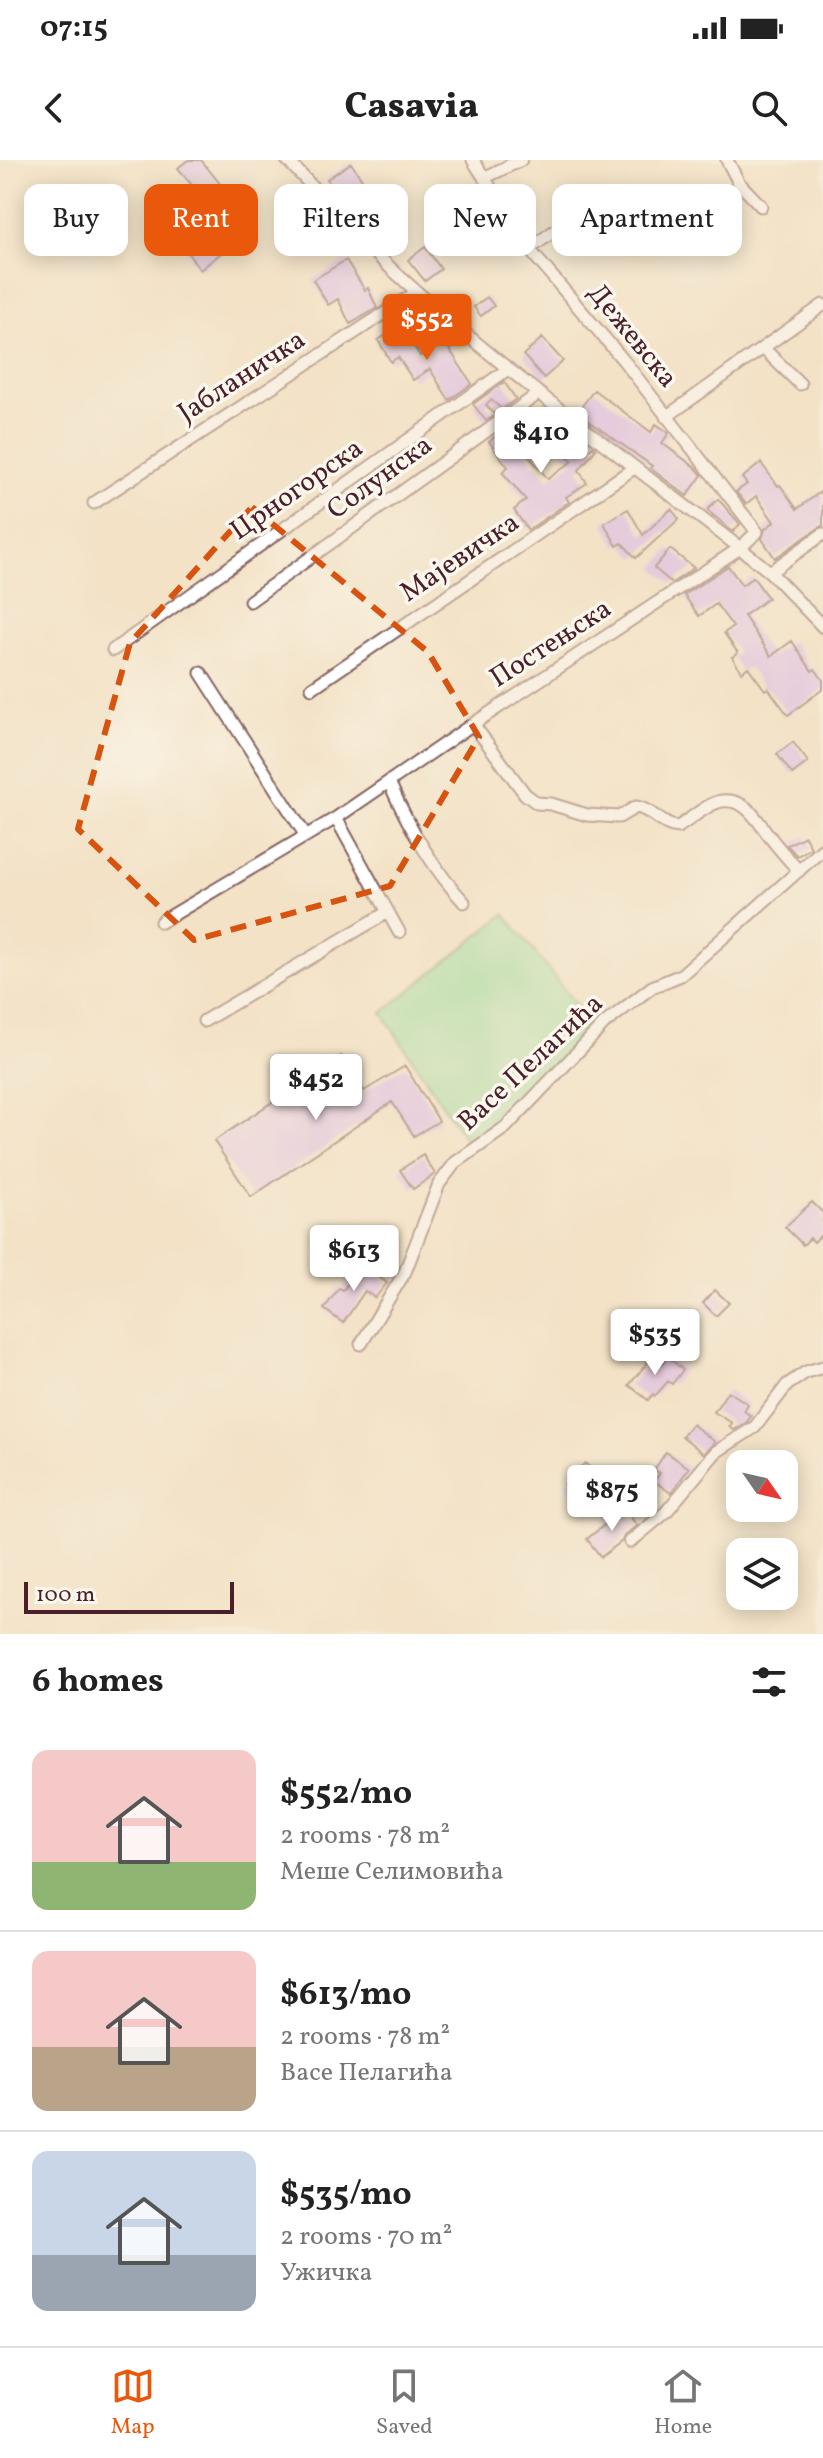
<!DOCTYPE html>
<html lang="en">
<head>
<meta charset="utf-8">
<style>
	:root { --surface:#fff; --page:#f2f2f2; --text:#222; --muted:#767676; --line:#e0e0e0; --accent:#ea580c }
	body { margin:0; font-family:Vollkorn,serif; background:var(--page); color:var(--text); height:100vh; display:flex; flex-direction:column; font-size:30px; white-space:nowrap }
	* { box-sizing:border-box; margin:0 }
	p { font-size:26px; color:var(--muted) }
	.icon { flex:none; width:44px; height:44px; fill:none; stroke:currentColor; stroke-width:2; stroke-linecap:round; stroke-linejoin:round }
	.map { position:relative; height:1474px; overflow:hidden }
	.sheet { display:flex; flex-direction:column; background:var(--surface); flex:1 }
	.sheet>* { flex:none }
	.banner { position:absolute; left:24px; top:24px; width:776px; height:72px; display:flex; gap:16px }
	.needle { width:52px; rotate:124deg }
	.controls { position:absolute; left:726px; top:1290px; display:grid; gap:16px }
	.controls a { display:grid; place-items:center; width:72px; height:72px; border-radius:16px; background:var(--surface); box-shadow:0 4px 20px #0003; font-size:40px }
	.scale { position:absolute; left:24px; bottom:20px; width:210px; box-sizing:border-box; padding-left:8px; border:4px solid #4a1f2b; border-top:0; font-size:22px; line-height:28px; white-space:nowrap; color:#4a1f2b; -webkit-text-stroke:6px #fbf7ec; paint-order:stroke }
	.price { position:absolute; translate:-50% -68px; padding:0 18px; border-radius:8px; background:#fff; color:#222; font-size:26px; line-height:52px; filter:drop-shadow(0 2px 4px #0008) }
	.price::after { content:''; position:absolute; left:50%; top:48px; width:24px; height:18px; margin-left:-12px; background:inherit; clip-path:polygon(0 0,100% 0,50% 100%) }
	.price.selected { background:var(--accent); color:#fff }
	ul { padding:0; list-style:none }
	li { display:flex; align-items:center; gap:24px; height:200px; padding:0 32px }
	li+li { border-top:2px solid var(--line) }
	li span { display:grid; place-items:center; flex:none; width:224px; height:160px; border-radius:16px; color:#555 }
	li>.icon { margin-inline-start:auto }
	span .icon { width:96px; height:96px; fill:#fffc; stroke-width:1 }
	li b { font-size:34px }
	h2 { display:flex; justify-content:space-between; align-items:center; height:96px; padding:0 32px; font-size:34px }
	.pill { padding:0 28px; border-radius:16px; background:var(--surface); box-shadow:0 4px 20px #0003; font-size:28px; line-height:72px }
	.pill.selected { background:var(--accent); color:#fff }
	.status { display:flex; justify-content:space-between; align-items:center; height:56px; padding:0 40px; background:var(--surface); direction:ltr }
	.status svg { height:22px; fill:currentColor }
	header { display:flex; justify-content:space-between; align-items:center; height:104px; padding:0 32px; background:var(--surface); font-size:36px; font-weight:800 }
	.tabs { display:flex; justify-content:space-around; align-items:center; height:112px; border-top:2px solid var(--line); background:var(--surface); font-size:22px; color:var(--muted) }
	.tabs a { display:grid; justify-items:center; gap:4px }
	.tabs .selected { color:var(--accent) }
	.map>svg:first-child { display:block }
</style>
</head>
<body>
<div class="status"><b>07:15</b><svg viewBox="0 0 49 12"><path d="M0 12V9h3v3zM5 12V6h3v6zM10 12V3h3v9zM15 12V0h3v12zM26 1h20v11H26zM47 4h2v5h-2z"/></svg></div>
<header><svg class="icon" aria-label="back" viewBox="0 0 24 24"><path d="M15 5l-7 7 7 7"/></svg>Casavia<svg class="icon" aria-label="search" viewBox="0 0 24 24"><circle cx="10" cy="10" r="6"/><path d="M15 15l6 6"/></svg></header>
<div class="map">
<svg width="823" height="1474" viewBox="0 0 823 1474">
	<rect width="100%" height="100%" fill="#fbf7ec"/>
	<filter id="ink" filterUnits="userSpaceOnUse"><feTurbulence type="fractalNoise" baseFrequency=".0125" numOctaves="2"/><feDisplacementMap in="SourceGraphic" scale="16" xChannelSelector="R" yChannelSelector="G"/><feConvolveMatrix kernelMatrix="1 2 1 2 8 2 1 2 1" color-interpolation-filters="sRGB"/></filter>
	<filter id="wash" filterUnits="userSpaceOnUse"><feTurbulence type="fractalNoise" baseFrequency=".006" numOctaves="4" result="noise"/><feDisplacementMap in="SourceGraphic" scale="32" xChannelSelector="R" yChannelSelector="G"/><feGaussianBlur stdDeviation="1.8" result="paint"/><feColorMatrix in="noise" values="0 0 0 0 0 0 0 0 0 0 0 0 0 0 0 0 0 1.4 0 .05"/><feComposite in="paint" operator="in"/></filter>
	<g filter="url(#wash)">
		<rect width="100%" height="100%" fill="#f3e2c6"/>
		<path fill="#91df9d" stroke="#6e7f64" stroke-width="2" d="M 505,754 L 593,867 L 521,945 L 467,982 L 382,853 Z"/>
		<g id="blocks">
			<path fill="#d7b0f6" d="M 188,0 L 201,0 L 221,25 L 203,39 L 178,8 Z
				M 351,3 L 370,31 L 393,54 L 373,73 L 340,39 L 327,19 Z
				M 231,51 L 247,72 L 200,110 L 185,89 L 197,79 L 204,87 L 223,72 L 216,63 Z
				M 425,87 L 441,109 L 425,121 L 408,100 Z
				M 346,100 L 365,130 L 368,128 L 377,148 L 350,164 L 338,139 L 328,145 L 313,120 Z
				M 487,137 L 494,146 L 481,156 L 474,147 Z
				M 401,166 L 420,196 L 444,181 L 472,224 L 449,240 L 430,209 L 413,220 L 398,197 L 391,202 L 378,180 Z
				M 542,178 L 563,201 L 544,218 L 523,195 Z
				M 504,222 L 516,239 L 502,249 L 491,240 L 486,245 L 495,255 L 486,261 L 473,244 Z
				M 594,230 L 651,272 L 656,264 L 669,273 L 662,283 L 696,308 L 702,315 L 687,336 L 650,308 L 652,306 L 585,258 L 587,256 L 579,250 Z
				M 551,264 L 586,292 L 593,286 L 596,289 L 579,310 L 587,323 L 566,337 L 569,342 L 528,370 L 514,350 L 526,340 L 502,312 L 508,307 L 489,282 L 505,268 L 548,319 L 573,301 L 542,276 Z
				M 761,303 L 778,326 L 780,325 L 797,349 L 823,330 L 823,365 L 775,398 L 762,379 L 765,369 L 774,362 L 756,336 L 746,344 L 736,332 L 747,324 L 742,318 Z
				M 718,339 L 740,364 L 733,372 L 707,350 Z
				M 628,349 L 643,375 L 671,349 L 679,359 L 636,398 L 622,383 L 617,386 L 604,363 Z
				M 670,389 L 694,408 L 672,423 L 654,408 Z
				M 728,406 L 742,425 L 753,417 L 768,438 L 744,456 L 771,496 L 792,481 L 812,511 L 815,509 L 823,520 L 823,529 L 788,555 L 768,528 L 765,530 L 748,507 L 742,512 L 732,497 L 738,493 L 724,473 L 733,467 L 716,444 L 699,456 L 684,435 Z
				M 793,582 L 808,602 L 792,614 L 777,594 Z
				M 805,676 L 811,688 L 797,696 L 787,685 Z
				M 341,896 L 364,931 L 405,906 L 439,961 L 414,976 L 392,942 L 251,1037 L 214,981 Z
				M 423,995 L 435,1014 L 413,1029 L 400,1010 Z
				M 812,1042 L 823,1053 L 823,1073 L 814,1082 L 810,1078 L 803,1085 L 785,1067 Z
				M 362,1105 L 387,1123 L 375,1138 L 365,1131 L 343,1163 L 324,1149 L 339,1128 L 343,1130 Z
				M 715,1130 L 729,1143 L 716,1156 L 703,1143 Z
				M 653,1196 L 662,1204 L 668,1197 L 683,1210 L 672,1224 L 668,1221 L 655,1236 L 653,1234 L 648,1240 L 629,1225 Z
				M 728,1231 L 748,1244 L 744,1251 L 751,1256 L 747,1262 L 734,1270 L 729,1267 L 732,1263 L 714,1252 Z
				M 692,1264 L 715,1282 L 704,1294 L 682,1276 Z
				M 666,1292 L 689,1308 L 671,1333 L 654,1321 L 660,1313 L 654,1310 Z
				M 585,1303 L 603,1320 L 593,1332 L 588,1327 L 578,1337 L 565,1324 Z
				M 624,1349 L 637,1365 L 624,1376 L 622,1381 L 601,1397 L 587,1379 Z"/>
		</g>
	</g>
	<g filter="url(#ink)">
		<use href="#blocks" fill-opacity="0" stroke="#856361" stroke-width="2"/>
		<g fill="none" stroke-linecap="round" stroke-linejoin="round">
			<defs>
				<path id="minor" d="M 287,0 C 324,38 358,79 397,114 C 506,213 624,298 740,388 L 770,412 L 823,467
					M 727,0 L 739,23 L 761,46
					M 484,18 L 521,0
					M 529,89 L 581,52 C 597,54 605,74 614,86
					M 763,188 L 800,224
					M 666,257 L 823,145
					M 94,343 L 417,132
					M 770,412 L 823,374
					M 250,441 L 538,234
					M 113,490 L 508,209
					M 201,513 L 306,676
					M 312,528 L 634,308
					M 473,564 L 525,634 L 537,643 L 551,644 L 587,655 L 619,657 L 636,647 C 652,649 661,666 678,667 C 691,659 708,643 722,641 C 747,638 758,662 770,677 C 779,689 789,700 799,711
					M 389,622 C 408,665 432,708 464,742
					M 336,658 L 399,772
					M 161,762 L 336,658 L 473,564 L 740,388 L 757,372 L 624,201 L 529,89 L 473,0
					M 204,861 L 388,752
					M 361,1184 L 405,1112 L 439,1024 L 455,1003 L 506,967 L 605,863 L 652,827 L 681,815 L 823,689
					M 630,1382 L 666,1352 L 716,1292 L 755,1267 L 787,1225 L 806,1212 L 823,1207"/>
			</defs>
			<use href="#minor" stroke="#856361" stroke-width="15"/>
			<use href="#minor" stroke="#fff" stroke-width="11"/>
		</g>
	</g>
	<path d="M0 0H823V1474H0ZM 252,347 L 428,492 L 479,577 L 390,726 L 194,780 L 78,669 L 130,483 Z" fill="#f3e2c6" fill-opacity=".55" fill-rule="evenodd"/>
	<path fill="none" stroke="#d8530f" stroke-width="6" stroke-dasharray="16 10" stroke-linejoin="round" d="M 252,347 L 428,492 L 479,577 L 390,726 L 194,780 L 78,669 L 130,483 Z"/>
	<g text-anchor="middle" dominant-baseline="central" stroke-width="7" stroke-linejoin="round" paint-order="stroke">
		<g font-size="28" fill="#4a1f2b" stroke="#fbf7ec">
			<text transform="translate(632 176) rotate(51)">Дежевска</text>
			<text transform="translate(242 217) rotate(-33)">Јабланичка</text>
			<text transform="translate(380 318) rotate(-36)">Солунска</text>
			<text transform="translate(297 330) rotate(-35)">Црногорска</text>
			<text transform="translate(460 398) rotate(-34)">Мајевичка</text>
			<text transform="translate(551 484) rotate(-33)">Постењска</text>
			<text transform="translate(531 903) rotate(-43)">Васе Пелагића</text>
		</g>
	</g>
</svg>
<div class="controls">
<a><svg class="needle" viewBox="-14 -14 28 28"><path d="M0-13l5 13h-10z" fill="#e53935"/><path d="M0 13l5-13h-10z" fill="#767676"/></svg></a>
<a><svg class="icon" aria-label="layers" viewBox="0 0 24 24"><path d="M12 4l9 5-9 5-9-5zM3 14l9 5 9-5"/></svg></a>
</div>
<div class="scale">100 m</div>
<b class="price selected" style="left:427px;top:202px">$552</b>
<b class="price" style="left:541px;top:315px">$410</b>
<b class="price" style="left:316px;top:962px">$452</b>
<b class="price" style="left:354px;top:1133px">$613</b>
<b class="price" style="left:655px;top:1217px">$535</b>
<b class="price" style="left:612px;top:1373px">$875</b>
<div class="banner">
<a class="pill">Buy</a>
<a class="pill selected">Rent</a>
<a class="pill">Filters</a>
<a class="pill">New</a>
<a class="pill">Apartment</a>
</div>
</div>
<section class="sheet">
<h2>6 homes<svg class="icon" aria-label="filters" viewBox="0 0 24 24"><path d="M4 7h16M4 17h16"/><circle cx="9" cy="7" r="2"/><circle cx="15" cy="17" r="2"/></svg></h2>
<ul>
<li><span style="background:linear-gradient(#f6c9c9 70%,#8fb573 0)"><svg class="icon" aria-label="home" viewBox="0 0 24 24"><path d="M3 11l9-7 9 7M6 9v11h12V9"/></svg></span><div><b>$552/mo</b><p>2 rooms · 78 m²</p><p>Меше Селимовића</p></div></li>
<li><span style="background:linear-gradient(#f6c9c9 60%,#b9a48a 0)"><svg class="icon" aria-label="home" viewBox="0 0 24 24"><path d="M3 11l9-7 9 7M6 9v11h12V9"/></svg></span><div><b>$613/mo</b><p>2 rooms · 78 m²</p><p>Васе Пелагића</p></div></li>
<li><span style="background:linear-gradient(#c9d6e8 65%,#9aa5b1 0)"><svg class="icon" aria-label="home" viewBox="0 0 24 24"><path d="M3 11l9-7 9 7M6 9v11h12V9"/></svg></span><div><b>$535/mo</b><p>2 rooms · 70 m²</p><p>Ужичка</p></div></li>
</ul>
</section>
<nav class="tabs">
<a class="selected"><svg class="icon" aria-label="map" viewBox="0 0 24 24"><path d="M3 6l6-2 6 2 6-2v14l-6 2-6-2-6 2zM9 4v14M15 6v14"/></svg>Map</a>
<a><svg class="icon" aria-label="saved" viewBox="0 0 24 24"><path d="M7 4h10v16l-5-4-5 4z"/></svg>Saved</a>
<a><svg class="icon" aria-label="home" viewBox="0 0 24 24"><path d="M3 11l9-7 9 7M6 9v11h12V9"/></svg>Home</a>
</nav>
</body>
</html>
